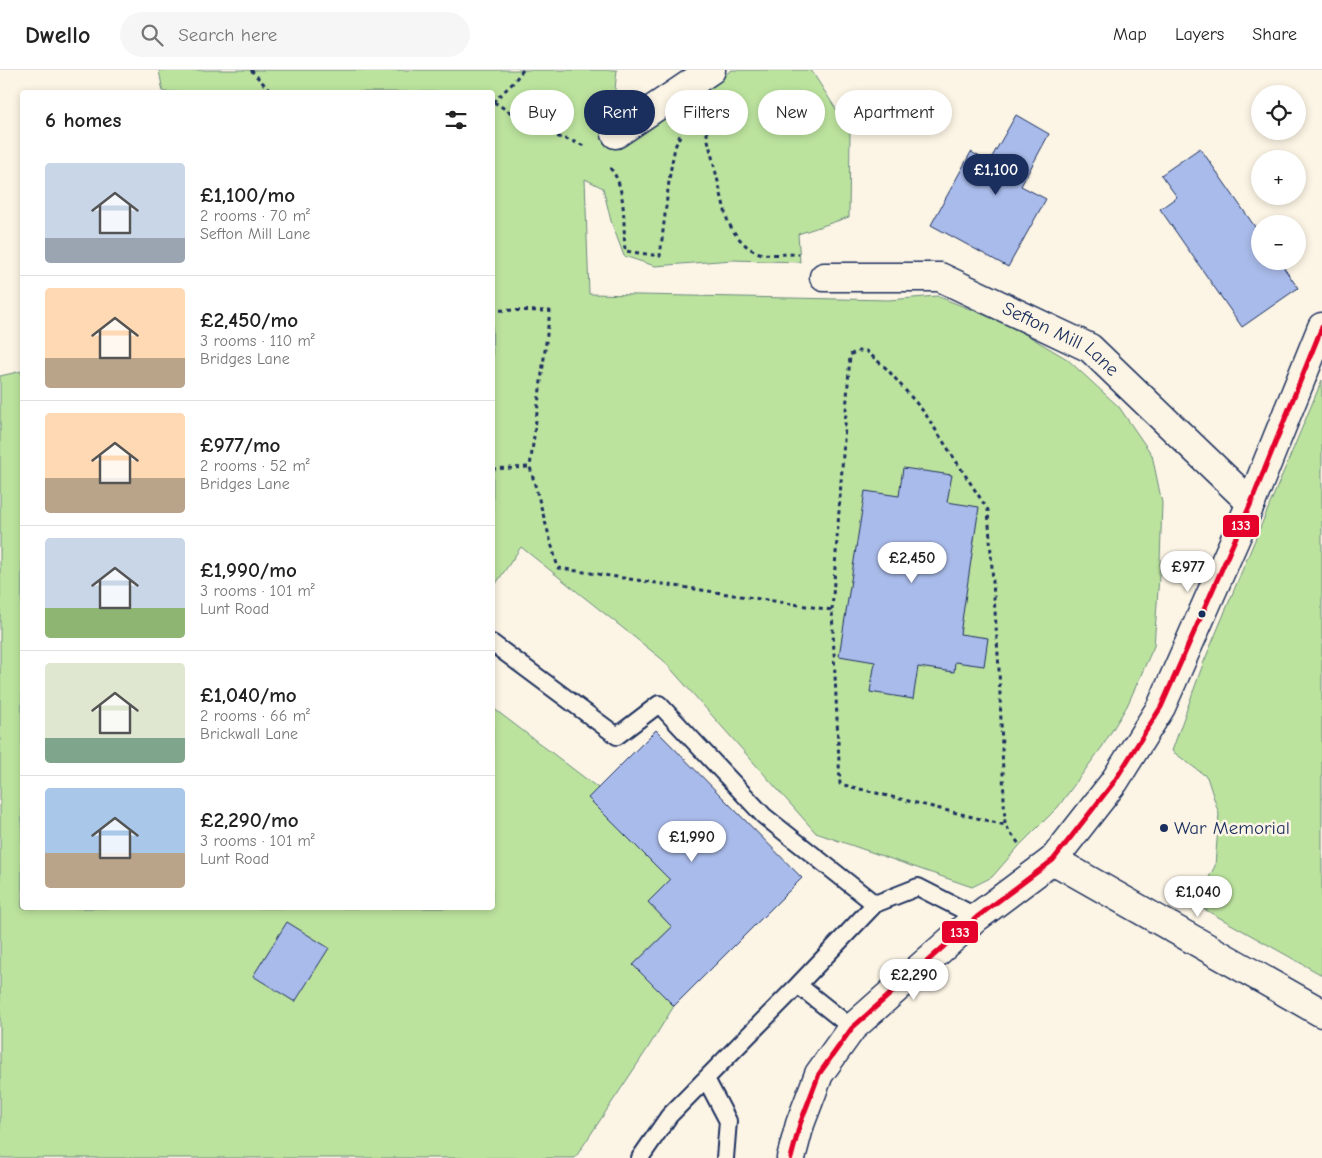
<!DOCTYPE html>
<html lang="en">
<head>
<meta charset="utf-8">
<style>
	:root { --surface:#fff; --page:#f6f6f6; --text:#222; --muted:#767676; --line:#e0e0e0; --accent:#1b2f5e }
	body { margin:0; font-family:"Comic Neue",sans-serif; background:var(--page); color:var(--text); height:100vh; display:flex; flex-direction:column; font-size:19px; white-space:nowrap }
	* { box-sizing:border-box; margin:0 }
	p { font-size:16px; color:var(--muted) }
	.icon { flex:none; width:28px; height:28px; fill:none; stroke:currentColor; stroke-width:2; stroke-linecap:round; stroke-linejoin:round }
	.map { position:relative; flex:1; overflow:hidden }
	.sheet { position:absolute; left:20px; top:20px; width:475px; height:820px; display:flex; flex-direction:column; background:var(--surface); border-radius:5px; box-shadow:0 2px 8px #0003 }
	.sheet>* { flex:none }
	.guide { position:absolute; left:510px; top:20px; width:475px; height:45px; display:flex; gap:10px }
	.buttons { position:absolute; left:1251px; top:15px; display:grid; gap:10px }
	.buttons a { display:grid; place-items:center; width:55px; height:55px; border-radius:50%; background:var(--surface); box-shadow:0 2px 8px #0003; font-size:25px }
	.price { position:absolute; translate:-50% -42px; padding:0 11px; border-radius:18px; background:#fff; color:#222; font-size:16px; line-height:32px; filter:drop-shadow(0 1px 2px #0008) }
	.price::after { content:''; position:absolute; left:50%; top:30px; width:15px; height:11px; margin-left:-8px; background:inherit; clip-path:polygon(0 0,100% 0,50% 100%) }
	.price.selected { background:var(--accent); color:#fff }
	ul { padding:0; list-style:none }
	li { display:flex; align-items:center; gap:15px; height:125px; padding:0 25px }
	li+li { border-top:1px solid var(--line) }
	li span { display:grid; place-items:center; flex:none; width:140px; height:100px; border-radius:5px; color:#555 }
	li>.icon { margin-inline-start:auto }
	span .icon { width:60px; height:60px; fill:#fffc; stroke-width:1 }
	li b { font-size:21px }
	h2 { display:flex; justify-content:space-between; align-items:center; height:60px; padding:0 25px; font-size:21px }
	.chip { padding:0 18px; border-radius:22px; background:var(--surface); box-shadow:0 2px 8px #0003; font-size:18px; line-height:45px }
	.chip.selected { background:var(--accent); color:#fff }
	header { display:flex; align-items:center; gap:30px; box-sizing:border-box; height:70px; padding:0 25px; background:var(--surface); border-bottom:1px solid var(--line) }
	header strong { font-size:24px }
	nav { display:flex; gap:28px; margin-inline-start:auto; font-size:18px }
	.search { width:350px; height:45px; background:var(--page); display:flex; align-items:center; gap:12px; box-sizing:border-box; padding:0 18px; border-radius:28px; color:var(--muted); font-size:19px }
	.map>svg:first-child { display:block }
</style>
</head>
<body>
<header>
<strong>Dwello</strong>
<div class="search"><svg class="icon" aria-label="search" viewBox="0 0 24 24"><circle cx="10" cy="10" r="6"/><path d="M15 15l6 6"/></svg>Search here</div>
<nav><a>Map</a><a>Layers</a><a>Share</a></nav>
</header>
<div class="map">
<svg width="1322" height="1088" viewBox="0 0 1322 1088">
	<rect width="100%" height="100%" fill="#fcf5e5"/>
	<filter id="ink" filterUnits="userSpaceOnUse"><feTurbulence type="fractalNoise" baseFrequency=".02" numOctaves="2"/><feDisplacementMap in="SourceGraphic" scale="10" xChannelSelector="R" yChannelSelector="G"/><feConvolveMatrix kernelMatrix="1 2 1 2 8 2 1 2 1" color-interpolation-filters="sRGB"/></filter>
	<g filter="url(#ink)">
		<path fill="#bce39e" stroke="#6c897e" d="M 159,0 L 617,0 L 612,49 L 618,75 L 732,0 L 811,0 L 850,61 L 849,147 L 798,164 L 800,192 L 732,190 L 655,196 L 624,186 L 611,151 L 603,118 L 585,109 L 589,224 L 889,230 L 937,226 L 1010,255 L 1067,289 L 1119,337 L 1152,385 L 1162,433 L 1160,492 L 1154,576 L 1127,636 L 1102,677 L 1058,737 L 1020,775 L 992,807 L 972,817 L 816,763 L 663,590 L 521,477 L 493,518 L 492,22 L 163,22 Z
			M 22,301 L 22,838 L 492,838 L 493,638 L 598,718 L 588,728 L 670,810 L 648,832 L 672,857 L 633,895 L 674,936 L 646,981 L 575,1088 L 0,1088 L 0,306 Z
			M 1322,310 L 1322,905 L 1195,834 L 1215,796 L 1219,744 L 1207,707 L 1172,681 L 1203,594 Z"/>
		<path fill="#a9bbea" stroke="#1b2f5e" d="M 1016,45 L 1049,64 L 1021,116 L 1046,129 L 1008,197 L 931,155 L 971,82 L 989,92 Z
			M 1200,78 L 1260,164 L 1260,191 L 1279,191 L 1298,218 L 1242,257 L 1160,139 L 1177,127 L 1161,105 Z
			M 903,398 L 952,405 L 947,432 L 979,437 L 960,564 L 988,568 L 984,596 L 955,592 L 954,602 L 918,597 L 913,629 L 870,622 L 875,592 L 839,586 L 865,421 L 899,426 Z
			M 656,660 L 802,808 L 674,936 L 633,895 L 672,857 L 648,832 L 670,810 L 588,728 Z
			M 287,852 L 329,878 L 295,932 L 253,906 Z"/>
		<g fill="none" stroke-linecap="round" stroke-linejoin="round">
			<defs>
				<path id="service" d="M 492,573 L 617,666 L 659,634 L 764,746 L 875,834 L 798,915
					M 875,834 L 918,817 L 977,847
					M 706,1009 L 728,1051 L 725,1088
					M 640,1088 L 669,1046 L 798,915 L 852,958"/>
				<g id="minor">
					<path d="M 616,64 L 711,0"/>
					<path id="s1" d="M 824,207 L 940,207 L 1090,278 L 1251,433"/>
					<path d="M 1053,790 L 1322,943"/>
				</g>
				<path id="tertiary" d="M 791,1088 L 800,1054 L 819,1004 L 852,958 L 977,847 L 1053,790 L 1114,712 L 1161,637 L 1251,433 L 1322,257"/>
			</defs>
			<use href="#service" stroke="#1b2f5e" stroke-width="20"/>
			<use href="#minor" stroke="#1b2f5e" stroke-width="31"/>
			<use href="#tertiary" stroke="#1b2f5e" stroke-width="31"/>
			<path stroke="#1b2f5e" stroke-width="3" stroke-dasharray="4 4" stroke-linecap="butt" d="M 251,0 L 271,22
				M 493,32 L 512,14 L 523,0
				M 494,32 C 513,44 532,57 554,65 C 564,69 574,71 584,76
				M 704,46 L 708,70 L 727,149 C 733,163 746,181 763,184 C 774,185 788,184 799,184
				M 610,98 C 627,116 623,157 625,181 L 660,186 L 670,103 L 675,77 L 681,63
				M 492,240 L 550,241 L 530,397 L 558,498 L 832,540 L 840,714 L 1005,755 L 1019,774
				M 492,399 L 529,397
				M 832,540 L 850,285 L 857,281 L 866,281 L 887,299 L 924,342 L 988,440 L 999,599 L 1005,755"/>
			<use href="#service" stroke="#fcf5e5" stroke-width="16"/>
			<use href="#minor" stroke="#fcf5e5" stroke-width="28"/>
			<use href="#tertiary" stroke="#fcf5e5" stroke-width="28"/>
			<defs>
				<path id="bus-1" d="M 791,1088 L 800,1054 L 819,1004 L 852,958 L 977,847 L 1053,790 L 1114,712 L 1161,637 L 1251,433 L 1322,257"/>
			</defs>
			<use href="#bus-1" stroke="#fcf5e5" stroke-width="9"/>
			<use href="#bus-1" stroke="#e4002b" stroke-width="5"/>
		</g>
	</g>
	<g fill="#1b2f5e" stroke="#fcf5e5" stroke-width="2">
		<circle cx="1202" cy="544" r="4.5"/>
		<circle cx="1164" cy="758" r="5"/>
	</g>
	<g text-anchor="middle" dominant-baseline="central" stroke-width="5" stroke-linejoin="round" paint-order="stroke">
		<g font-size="19" fill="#1b2f5e" stroke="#fcf5e5">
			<text stroke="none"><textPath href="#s1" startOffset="252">Sefton Mill Lane</textPath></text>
		</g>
		<g font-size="19" fill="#1b2f5e" stroke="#fcf5e5" text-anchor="start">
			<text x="1174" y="758">War Memorial</text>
		</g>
	</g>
	<g stroke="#fcf5e5" stroke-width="2">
		<rect x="1222" y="444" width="38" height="24" rx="5" fill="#e4002b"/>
		<rect x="941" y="850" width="38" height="24" rx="5" fill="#e4002b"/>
	</g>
	<g font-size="14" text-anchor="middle" font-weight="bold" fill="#fff">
		<text x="1241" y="460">133</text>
		<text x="960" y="867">133</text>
	</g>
</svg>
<div class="buttons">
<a><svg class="icon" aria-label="locate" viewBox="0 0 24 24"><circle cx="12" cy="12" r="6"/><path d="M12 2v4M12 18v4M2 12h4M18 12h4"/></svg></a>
<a>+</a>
<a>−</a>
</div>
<b class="price selected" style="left:996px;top:126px">£1,100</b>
<b class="price" style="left:912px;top:514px">£2,450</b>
<b class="price" style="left:1188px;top:523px">£977</b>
<b class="price" style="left:692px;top:793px">£1,990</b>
<b class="price" style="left:1198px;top:848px">£1,040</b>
<b class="price" style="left:914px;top:931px">£2,290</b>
<div class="guide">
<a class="chip">Buy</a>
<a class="chip selected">Rent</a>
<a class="chip">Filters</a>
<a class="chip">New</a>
<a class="chip">Apartment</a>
</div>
<section class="sheet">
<h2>6 homes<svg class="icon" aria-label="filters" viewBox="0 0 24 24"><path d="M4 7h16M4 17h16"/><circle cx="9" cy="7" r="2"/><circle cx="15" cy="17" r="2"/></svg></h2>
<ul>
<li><span style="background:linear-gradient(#c9d6e8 75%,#9aa5b1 0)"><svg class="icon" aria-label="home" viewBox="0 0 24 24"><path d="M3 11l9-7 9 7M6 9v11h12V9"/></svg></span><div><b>£1,100/mo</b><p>2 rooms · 70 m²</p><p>Sefton Mill Lane</p></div></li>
<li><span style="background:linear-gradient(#ffd9b3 70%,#b9a48a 0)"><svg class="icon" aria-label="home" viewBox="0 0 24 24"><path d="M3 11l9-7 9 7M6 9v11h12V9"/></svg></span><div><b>£2,450/mo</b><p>3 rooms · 110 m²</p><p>Bridges Lane</p></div></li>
<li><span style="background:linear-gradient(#ffd9b3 65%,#b9a48a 0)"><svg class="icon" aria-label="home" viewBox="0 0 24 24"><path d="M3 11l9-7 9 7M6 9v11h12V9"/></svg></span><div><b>£977/mo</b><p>2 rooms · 52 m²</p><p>Bridges Lane</p></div></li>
<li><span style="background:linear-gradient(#c9d6e8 70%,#8fb573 0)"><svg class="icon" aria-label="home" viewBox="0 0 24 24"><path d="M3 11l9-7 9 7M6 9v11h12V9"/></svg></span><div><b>£1,990/mo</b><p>3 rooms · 101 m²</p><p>Lunt Road</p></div></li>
<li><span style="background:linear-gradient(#dfe7d0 75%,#7fa58c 0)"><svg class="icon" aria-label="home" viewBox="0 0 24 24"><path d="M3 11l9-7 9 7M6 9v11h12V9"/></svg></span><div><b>£1,040/mo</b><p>2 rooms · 66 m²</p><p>Brickwall Lane</p></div></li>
<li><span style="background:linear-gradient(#a9c7e8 65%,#b9a48a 0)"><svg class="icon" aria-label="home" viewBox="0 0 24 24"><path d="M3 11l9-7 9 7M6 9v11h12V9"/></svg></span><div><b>£2,290/mo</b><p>3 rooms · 101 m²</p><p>Lunt Road</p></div></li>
</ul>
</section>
</div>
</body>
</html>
